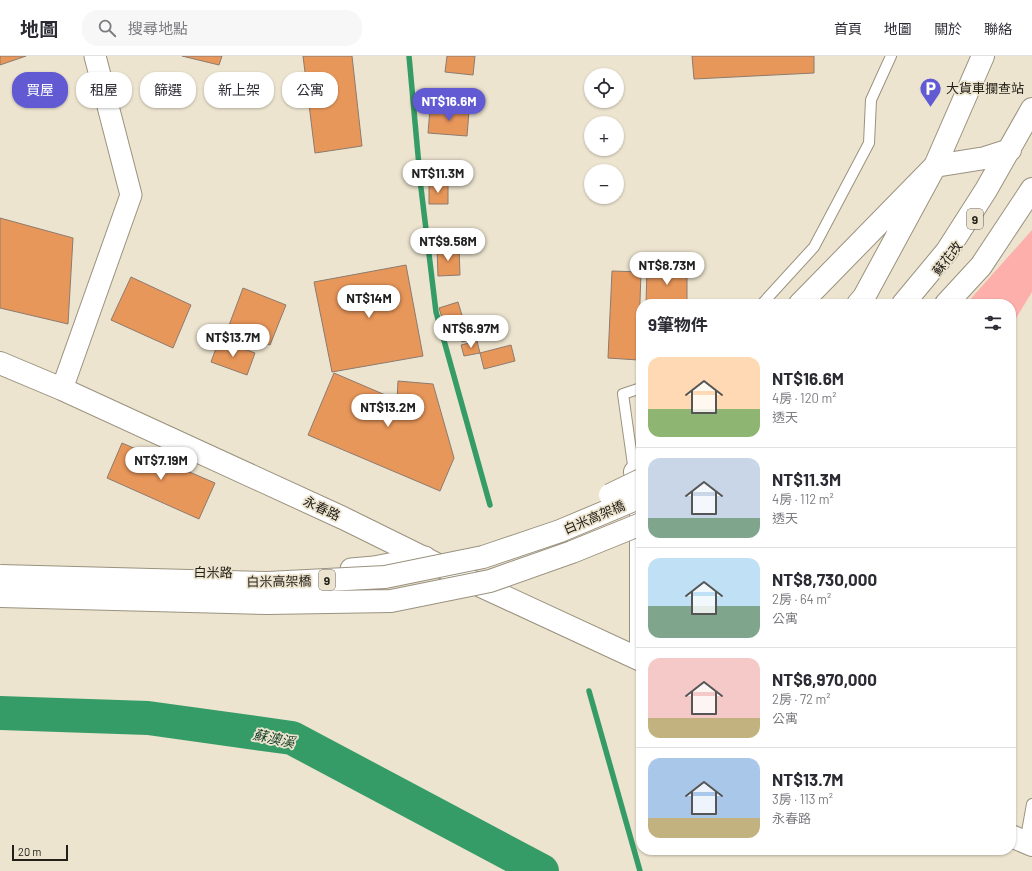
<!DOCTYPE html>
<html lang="zh-TW">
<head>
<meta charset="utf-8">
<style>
	:root { --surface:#fff; --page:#f7f7f7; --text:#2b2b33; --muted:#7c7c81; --line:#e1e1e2; --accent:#615ad3 }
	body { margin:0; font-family:Barlow,"Noto Sans TC",sans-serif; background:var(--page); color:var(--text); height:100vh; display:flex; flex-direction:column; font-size:15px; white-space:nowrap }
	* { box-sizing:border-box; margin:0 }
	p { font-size:13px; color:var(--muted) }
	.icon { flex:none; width:22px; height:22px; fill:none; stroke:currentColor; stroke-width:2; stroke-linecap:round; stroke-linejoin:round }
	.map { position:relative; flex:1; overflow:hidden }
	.side { position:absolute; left:636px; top:243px; width:380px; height:556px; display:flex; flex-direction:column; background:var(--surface); border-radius:16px; box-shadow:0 1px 3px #0004 }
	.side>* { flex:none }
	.guide { position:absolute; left:12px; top:16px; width:380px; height:36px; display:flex; gap:8px }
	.controls { position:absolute; left:584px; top:12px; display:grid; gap:8px }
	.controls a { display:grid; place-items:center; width:40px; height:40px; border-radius:50%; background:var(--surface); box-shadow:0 1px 3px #0004; font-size:20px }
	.scale { position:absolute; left:12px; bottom:10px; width:56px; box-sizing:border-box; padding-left:4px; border:2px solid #232019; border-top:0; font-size:11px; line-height:14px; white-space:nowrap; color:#232019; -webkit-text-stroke:3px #ece4cf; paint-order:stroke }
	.price { position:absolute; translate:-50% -34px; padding:0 9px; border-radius:14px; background:#fff; color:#222; font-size:13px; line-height:26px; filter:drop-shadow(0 1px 2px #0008) }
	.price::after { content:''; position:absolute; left:50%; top:24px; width:12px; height:9px; margin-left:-6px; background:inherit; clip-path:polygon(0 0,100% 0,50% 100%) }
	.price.active { background:var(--accent); color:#fff }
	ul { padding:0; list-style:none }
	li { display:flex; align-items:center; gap:12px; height:100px; padding:0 12px }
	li+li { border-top:1px solid var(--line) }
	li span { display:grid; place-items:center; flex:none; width:112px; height:80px; border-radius:12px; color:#555 }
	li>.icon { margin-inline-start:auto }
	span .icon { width:48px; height:48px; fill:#fffc; stroke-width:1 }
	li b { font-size:17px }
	h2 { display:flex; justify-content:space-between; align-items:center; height:48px; padding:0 12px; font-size:17px }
	.tag { padding:0 14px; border-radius:16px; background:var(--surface); box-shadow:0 1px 3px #0004; font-size:14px; line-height:36px }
	.tag.active { background:var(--accent); color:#fff }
	header { display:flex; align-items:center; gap:24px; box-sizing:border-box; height:56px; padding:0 20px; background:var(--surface); border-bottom:1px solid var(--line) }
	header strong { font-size:19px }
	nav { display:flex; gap:22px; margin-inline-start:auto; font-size:14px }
	.search { width:280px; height:36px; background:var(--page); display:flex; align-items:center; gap:10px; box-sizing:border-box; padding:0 14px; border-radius:16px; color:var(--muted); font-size:15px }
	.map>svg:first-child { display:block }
</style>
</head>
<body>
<header>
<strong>地圖</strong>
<div class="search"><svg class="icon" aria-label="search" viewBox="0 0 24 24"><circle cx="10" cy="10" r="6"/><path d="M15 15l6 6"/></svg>搜尋地點</div>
<nav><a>首頁</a><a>地圖</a><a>關於</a><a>聯絡</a></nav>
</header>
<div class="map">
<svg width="1032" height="815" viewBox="0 0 1032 815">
	<rect width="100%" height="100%" fill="#ece4cf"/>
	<path fill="#fdafab" d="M 1032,174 L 1032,236 L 1015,264 L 1011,268 L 1011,248 L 966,248 Z"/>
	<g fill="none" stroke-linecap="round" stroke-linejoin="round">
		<path stroke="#369c67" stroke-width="5.5" d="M 409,0 L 421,132 L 436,256 L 490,449
			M 589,635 L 640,815"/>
		<path stroke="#369c67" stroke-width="34" d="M 0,657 L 148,662 L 292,682 L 542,815"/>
	</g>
	<path fill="#e8975a" stroke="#8d7a6e" d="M 0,0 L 26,0 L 0,9 Z
		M 182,0 L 222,0 L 219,9 Z
		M 303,0 L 352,0 L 362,90 L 315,97 Z
		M 447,0 L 475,0 L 473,19 L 445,16 Z
		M 692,0 L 814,0 L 814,17 L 694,23 Z
		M 430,53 L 469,55 L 467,80 L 428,77 Z
		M 429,128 L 448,128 L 448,148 L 429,148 Z
		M 0,162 L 73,182 L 68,268 L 0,252 Z
		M 459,192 L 460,219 L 438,220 L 437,193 Z
		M 406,209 L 423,300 L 332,316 L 314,226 Z
		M 647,212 L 687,213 L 687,248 L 646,248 Z
		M 612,215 L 641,216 L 638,304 L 608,302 Z
		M 131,221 L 191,249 L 173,292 L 111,264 Z
		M 243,232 L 286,249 L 270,289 L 228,272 Z
		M 458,246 L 464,266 L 445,272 L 439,252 Z
		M 476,267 L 480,281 L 462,286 L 458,273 Z
		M 219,284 L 255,297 L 247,319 L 211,306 Z
		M 477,285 L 480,297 L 464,300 L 461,289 Z
		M 511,289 L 515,305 L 484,313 L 480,297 Z
		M 334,317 L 397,344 L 398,325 L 433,328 L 454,402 L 440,435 L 308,379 Z
		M 122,387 L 215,427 L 199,463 L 107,422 Z"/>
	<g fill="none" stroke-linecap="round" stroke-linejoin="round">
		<defs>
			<path id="lane" d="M 762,248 L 814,191 L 869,87 L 871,44 L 891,0
				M 634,416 L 623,338 L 641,332
				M 635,442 L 635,601
				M 1025,787 L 1032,748"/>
			<path id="street" d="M 62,333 L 131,139 L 95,0
				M 351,513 L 374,511 L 425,501"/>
			<path id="secondary" d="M 0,307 L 62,333 L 343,462 L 481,530 L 641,604
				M 1011,780 L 1032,789"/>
			<path id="primary" d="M 800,248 L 935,110 L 985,102 L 1010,94
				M 858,248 L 864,241 L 935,110 L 983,0
				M 903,248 L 947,195 L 986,134 L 1032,53
				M 946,248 L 981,210 L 1032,133
				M 635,416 L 641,410"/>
		</defs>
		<use href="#lane" stroke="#9a927f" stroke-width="12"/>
		<use href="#street" stroke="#9a927f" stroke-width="23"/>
		<use href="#secondary" stroke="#9a927f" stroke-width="24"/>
		<use href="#primary" stroke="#9a927f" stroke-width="24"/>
		<use href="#lane" stroke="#fff" stroke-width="10"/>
		<use href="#street" stroke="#fff" stroke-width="21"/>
		<use href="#secondary" stroke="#fff" stroke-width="22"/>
		<use href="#primary" stroke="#fff" stroke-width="22"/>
		<defs>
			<path id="primary-bridge" d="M 610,439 L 641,424
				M 0,520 L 268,527 L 385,521 L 483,501 L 560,475 L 641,441
				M 0,540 L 267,547 L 391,545 L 490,525 L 572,496 L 641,468"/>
		</defs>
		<use href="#primary-bridge" stroke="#9a927f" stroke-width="24" stroke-linecap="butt"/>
		<use href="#primary-bridge" stroke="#fff" stroke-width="22"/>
	</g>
	<defs>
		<symbol id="parking-pin" viewBox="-11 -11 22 30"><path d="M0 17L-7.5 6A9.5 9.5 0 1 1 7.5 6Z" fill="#615ad3" stroke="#ece4cf"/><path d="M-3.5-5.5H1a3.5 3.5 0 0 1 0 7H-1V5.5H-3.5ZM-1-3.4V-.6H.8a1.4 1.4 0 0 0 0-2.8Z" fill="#fff"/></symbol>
	</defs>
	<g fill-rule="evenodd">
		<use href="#parking-pin" x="918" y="20" width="25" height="34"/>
	</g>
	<g text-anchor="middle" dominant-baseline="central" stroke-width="3.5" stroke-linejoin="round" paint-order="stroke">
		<g fill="#ece4cf" stroke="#5f5b50" stroke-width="1">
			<rect x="967" y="153" width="16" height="20" rx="3"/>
			<rect x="319" y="514" width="16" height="20" rx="3"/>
		</g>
		<g font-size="12" font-weight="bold" fill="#232019">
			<text x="975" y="163">9</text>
			<text x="327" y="524">9</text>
		</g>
		<g font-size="13" fill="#232019" stroke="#ece4cf" text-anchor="start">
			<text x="946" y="32">大貨車攔查站</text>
		</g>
		<g font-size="13" fill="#232019" stroke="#ece4cf">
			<text transform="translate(947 202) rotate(-52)">蘇花改</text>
			<text transform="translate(322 452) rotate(25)">永春路</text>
			<text transform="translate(594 461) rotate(-23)">白米高架橋</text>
			<text transform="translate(213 516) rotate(1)">白米路</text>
			<text transform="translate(279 525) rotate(-1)">白米高架橋</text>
		</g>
		<g font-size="14" font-style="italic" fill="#18422b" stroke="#ece4cf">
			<text transform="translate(274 682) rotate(12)">蘇澳溪</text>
		</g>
	</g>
</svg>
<div class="controls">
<a><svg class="icon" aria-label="locate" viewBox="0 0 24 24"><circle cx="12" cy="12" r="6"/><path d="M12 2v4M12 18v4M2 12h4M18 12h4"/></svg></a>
<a>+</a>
<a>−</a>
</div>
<div class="scale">20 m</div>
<b class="price active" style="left:449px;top:66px">NT$16.6M</b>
<b class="price" style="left:438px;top:138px">NT$11.3M</b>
<b class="price" style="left:448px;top:206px">NT$9.58M</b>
<b class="price" style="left:667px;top:230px">NT$8.73M</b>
<b class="price" style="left:369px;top:263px">NT$14M</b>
<b class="price" style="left:471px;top:293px">NT$6.97M</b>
<b class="price" style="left:233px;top:302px">NT$13.7M</b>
<b class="price" style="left:388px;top:372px">NT$13.2M</b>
<b class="price" style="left:161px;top:425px">NT$7.19M</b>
<div class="guide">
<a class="tag active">買屋</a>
<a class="tag">租屋</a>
<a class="tag">篩選</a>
<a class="tag">新上架</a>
<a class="tag">公寓</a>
</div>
<section class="side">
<h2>9筆物件<svg class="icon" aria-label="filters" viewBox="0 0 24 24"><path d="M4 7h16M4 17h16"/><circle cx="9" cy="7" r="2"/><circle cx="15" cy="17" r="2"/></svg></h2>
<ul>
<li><span style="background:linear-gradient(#ffd9b3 65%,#8fb573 0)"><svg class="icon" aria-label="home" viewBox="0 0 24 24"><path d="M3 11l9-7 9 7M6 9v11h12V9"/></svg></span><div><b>NT$16.6M</b><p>4房 · 120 m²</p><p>透天</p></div></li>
<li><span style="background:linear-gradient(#c9d6e8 75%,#7fa58c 0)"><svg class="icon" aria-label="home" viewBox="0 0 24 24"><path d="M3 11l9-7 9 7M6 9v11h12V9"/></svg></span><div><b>NT$11.3M</b><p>4房 · 112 m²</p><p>透天</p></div></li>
<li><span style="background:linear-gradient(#bfe0f5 60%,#7fa58c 0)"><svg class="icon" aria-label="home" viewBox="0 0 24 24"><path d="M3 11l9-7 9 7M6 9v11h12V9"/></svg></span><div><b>NT$8,730,000</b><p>2房 · 64 m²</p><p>公寓</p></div></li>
<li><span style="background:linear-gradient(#f6c9c9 75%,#c2b280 0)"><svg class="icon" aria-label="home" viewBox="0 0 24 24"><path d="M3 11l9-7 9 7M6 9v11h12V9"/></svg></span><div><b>NT$6,970,000</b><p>2房 · 72 m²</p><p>公寓</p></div></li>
<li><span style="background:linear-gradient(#a9c7e8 75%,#c2b280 0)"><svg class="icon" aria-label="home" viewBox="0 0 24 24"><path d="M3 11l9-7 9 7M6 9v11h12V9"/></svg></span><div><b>NT$13.7M</b><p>3房 · 113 m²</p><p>永春路</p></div></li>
</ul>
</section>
</div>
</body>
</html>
